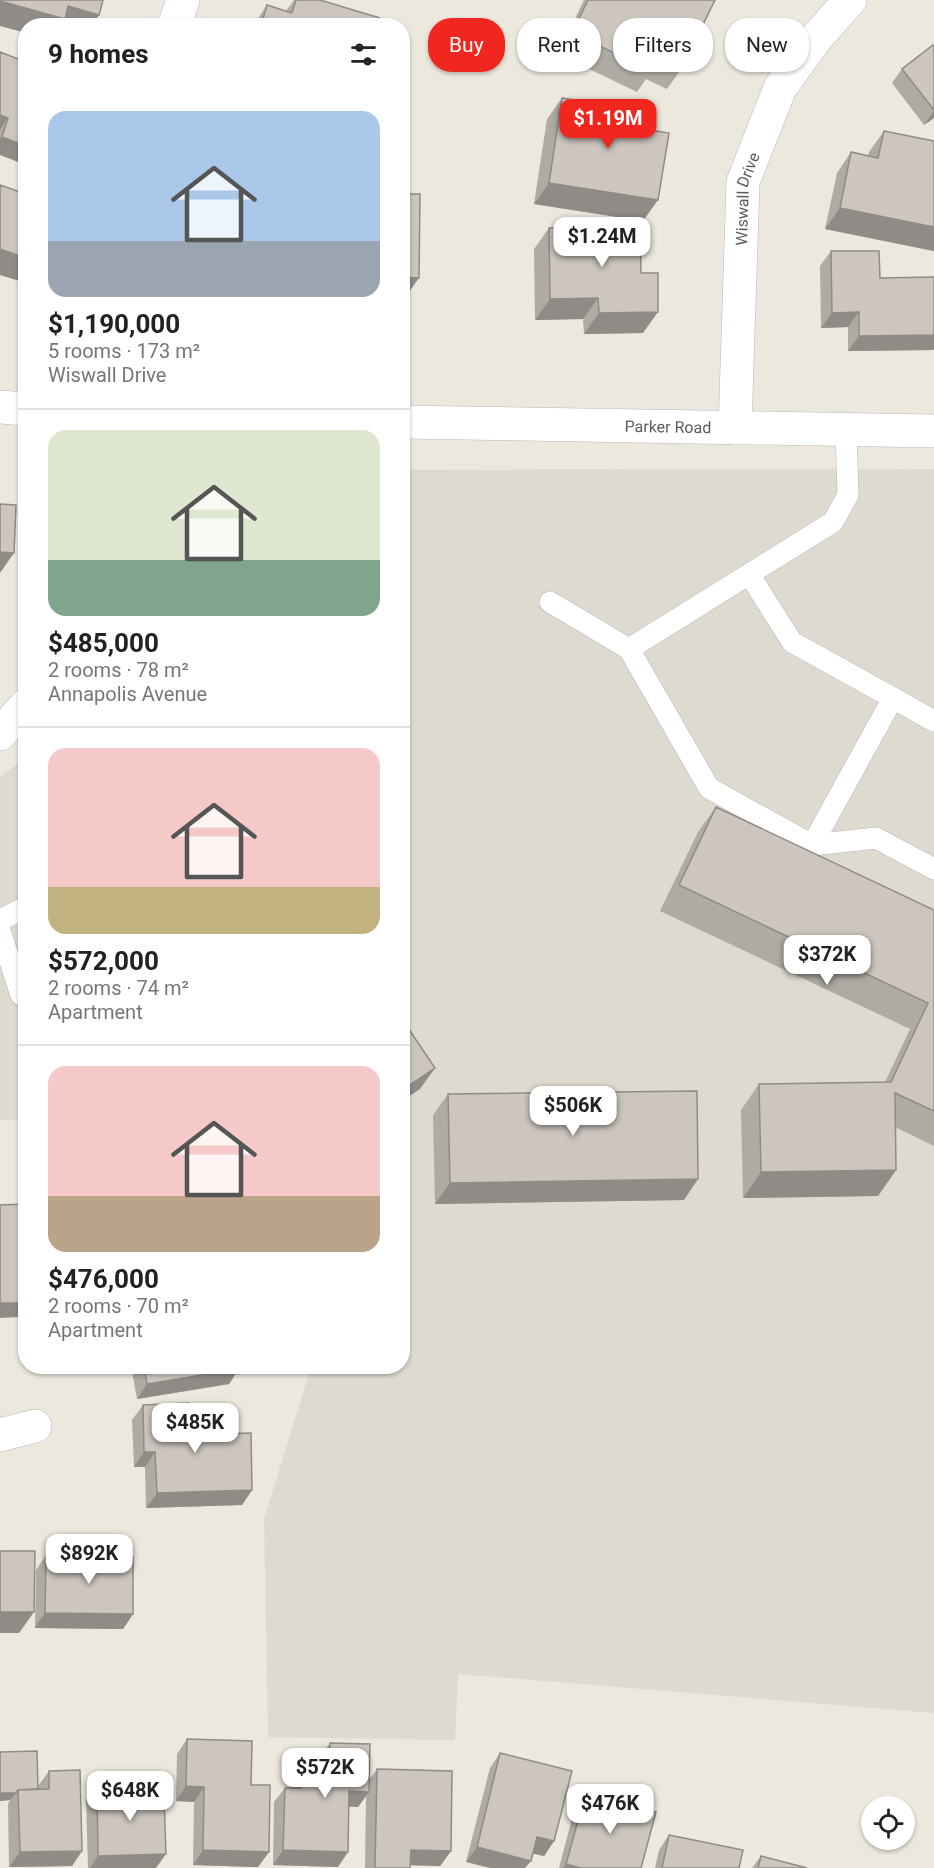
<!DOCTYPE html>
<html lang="en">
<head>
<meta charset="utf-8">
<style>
	:root { --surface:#fff; --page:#f6f6f6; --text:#222; --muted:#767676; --line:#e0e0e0; --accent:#f1271f }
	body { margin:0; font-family:Roboto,sans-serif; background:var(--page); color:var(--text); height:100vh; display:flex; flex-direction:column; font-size:22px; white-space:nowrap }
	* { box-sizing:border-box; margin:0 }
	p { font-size:20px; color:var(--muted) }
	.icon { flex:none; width:33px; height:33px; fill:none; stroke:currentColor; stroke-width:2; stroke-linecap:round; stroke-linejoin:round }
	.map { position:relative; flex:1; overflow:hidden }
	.panel { position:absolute; left:18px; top:18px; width:392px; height:1356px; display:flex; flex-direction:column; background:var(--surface); border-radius:24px; box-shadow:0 2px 4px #0004 }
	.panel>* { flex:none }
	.hud { position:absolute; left:428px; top:18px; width:416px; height:54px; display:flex; gap:12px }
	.fabs { position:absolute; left:861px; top:1796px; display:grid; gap:12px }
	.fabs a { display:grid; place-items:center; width:54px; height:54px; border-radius:50%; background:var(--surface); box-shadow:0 2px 4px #0004; font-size:30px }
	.price { position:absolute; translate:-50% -51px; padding:0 14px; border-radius:12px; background:#fff; color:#222; font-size:20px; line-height:39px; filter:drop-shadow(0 2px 3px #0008) }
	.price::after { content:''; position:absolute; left:50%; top:36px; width:18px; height:14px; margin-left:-9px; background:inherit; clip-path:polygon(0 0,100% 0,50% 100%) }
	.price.current { background:var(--accent); color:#fff }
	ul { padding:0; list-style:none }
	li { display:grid; align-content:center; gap:12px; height:318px; padding:0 30px }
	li+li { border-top:2px solid var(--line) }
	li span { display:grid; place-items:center; height:186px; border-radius:18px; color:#555 }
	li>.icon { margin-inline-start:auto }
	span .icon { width:108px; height:108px; fill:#fffc; stroke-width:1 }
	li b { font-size:26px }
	h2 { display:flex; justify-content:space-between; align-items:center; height:72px; padding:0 30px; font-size:26px }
	.pill { padding:0 21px; border-radius:24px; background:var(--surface); box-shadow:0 2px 4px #0004; font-size:21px; line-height:54px }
	.pill.current { background:var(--accent); color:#fff }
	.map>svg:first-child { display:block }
</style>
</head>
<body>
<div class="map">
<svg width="934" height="1868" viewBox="0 0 934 1868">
	<rect width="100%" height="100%" fill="#ece8de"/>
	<path fill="#dedacf" d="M 934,469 L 934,1713 L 458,1674 L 455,1740 L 268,1737 L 264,1519 L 311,1367 L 402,1366 L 402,470 Z
		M 25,758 L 25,1120 L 0,1120 L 0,777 Z"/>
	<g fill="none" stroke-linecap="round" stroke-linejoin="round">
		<defs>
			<path id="service" d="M 749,574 L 792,642 L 893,698 L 812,845 L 709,788 L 629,649 L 833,522 L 848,495 L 846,430
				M 550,602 L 629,649
				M 893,698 L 934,721
				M 812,845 L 876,838 L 934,869
				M 0,920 L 26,907
				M 0,931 L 21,995"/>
			<g id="minor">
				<path d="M 174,26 L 183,0"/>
				<path d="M 0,407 L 26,409"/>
				<path id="s1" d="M 402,422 L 934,431"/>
				<path id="s2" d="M 735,428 L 743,182 L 780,88 L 817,37 L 850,0"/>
				<path d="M 0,734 L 26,705"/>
				<path d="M 0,1435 L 35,1426"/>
			</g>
		</defs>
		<use href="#service" stroke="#b4b7bc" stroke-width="22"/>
		<use href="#minor" stroke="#b4b7bc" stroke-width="34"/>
		<use href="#service" stroke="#fff" stroke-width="21"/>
		<use href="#minor" stroke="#fff" stroke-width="33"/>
	</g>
	<path fill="#afaaa4" d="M 294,0 L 320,0 L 377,26 L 253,26 L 267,5 L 286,11 Z
		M 584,0 L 715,0 L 682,68 L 667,89 L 646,79 L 637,92 L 558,54 Z
		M 934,46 L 934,118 L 924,125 L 892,83 L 902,69 Z
		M 0,52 L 26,62 L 0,155 Z
		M 562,98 L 644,129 L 643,221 L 534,204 L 547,119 Z
		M 884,131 L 934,141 L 934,251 L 825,229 L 837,173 L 851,152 L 868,156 L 869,152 Z
		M 549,228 L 641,273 L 643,333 L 584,334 L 583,319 L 535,320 L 534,249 Z
		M 831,251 L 880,278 L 934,277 L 934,349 L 933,350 L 848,351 L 848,327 L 821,328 L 820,266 Z
		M 716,807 L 934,910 L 934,1146 L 895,1127 L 896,1170 L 878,1196 L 743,1198 L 741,1110 L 759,1084 L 885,1082 L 910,1029 L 660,911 L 698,832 Z
		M 448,1094 L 684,1200 L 435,1204 L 433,1115 Z
		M 131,1366 L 239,1366 L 229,1384 L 137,1399 Z
		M 143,1405 L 190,1435 L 252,1490 L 242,1505 L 146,1508 L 145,1467 L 134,1467 L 132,1420 Z
		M 46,1555 L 133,1614 L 123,1629 L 35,1628 L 36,1570 Z
		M 187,1739 L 251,1785 L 269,1852 L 258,1867 L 193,1865 L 194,1802 L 176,1801 L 177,1754 Z
		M 330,1743 L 369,1780 L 377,1769 L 451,1851 L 440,1866 L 410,1865 L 410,1868 L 365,1868 L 366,1795 L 358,1807 L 349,1806 L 338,1867 L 273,1865 L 274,1802 L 285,1788 L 291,1788 L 291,1773 L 302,1758 L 319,1758 Z
		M 0,1752 L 38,1786 L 49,1771 L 82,1851 L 72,1866 L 9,1867 L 8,1804 L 10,1800 L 0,1801 Z
		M 500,1753 L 554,1841 L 544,1856 L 532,1853 L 466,1862 L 490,1768 Z
		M 97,1784 L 133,1796 L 156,1868 L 88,1868 L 86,1799 Z
		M 586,1792 L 641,1868 L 559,1868 L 575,1807 Z
		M 669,1835 L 739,1868 L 655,1868 L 659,1850 Z
		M 761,1856 L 807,1868 L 752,1868 Z"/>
	<path fill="#8f8b86" d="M 0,1 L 68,6 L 99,15 L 92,26 L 26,26 L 26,33 L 0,26 Z
		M 934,111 L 934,118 L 924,125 Z
		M 0,115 L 8,118 L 0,130 Z
		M 2,137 L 26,146 L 26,165 L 0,155 L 0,139 Z
		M 549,183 L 658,200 L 643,221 L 534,204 Z
		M 840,208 L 934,227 L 934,251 L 825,229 Z
		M 0,249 L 26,258 L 26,283 L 0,275 Z
		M 404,277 L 419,278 L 404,299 L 402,298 Z
		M 598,298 L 583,319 L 535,320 L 550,299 Z
		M 658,312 L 643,333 L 584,334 L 599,313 Z
		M 859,312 L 848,327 L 821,328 L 832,313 Z
		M 934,335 L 934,349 L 933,350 L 848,351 L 859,336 Z
		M 0,552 L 14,553 L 0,573 Z
		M 435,1068 L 420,1089 L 402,1101 L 402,1090 Z
		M 896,1170 L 878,1196 L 743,1198 L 761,1172 Z
		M 698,1179 L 684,1200 L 435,1204 L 450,1183 Z
		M 0,1303 L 26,1303 L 26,1309 L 19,1317 L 0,1318 Z
		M 239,1369 L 229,1384 L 137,1399 L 147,1384 Z
		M 144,1452 L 155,1452 L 145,1467 L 134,1467 Z
		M 252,1490 L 242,1505 L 146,1508 L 157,1493 Z
		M 0,1612 L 34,1612 L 19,1633 L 0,1633 Z
		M 45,1613 L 133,1614 L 123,1629 L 35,1628 Z
		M 186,1786 L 204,1787 L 194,1802 L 176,1801 Z
		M 349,1791 L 369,1792 L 358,1807 L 339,1806 Z
		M 0,1793 L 16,1793 L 10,1800 L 0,1801 Z
		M 537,1837 L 554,1841 L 544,1856 L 526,1852 Z
		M 477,1847 L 531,1861 L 525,1868 L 490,1868 L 466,1862 Z
		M 203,1850 L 269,1852 L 258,1867 L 193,1865 Z
		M 283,1850 L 348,1852 L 338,1867 L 273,1865 Z
		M 411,1850 L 451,1851 L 440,1866 L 400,1865 Z
		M 82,1851 L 72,1866 L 9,1867 L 20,1852 Z
		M 166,1854 L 156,1868 L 90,1868 L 98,1856 Z
		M 566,1864 L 581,1868 L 563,1868 Z"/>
	<path fill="#ccc6bf" stroke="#8f8b86" stroke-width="1.5" d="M 0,0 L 103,0 L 99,15 L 68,6 L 65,19 L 0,1 Z
		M 296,0 L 320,0 L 380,18 L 377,26 L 261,26 L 267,5 L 292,13 Z
		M 588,0 L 715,0 L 682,68 L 659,57 L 652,71 L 572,33 Z
		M 933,45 L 934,46 L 934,110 L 902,69 Z
		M 0,52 L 26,62 L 26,146 L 2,137 L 8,118 L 0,115 Z
		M 562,98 L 646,111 L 644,129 L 669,133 L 658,200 L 549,183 Z
		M 884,131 L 934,141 L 934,227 L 840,208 L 851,152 L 878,158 Z
		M 0,185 L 26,194 L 26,258 L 0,249 Z
		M 402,194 L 420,194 L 419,278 L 404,277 L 403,306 L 402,306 Z
		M 640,225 L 641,273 L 658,273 L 658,312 L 599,313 L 598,298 L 550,299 L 549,228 Z
		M 831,251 L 879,251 L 880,278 L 934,277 L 934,335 L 859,336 L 859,312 L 832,313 Z
		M 0,504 L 16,505 L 14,553 L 0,552 Z
		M 716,807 L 934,910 L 934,1111 L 895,1093 L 896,1170 L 761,1172 L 759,1084 L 891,1082 L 928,1003 L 679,885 Z
		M 402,1019 L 435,1068 L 402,1090 Z
		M 697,1091 L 698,1179 L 450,1183 L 448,1094 Z
		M 26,1204 L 26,1303 L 0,1303 L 0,1205 Z
		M 144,1366 L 239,1366 L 239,1369 L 147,1384 Z
		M 189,1403 L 190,1435 L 251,1433 L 252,1490 L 157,1493 L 155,1452 L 144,1452 L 143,1405 Z
		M 0,1551 L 35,1551 L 34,1612 L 0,1612 Z
		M 46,1555 L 133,1557 L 133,1614 L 45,1613 Z
		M 187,1739 L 252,1741 L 251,1785 L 270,1785 L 269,1852 L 203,1850 L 204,1787 L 186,1786 Z
		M 330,1743 L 370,1744 L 369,1792 L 349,1791 L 348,1852 L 283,1850 L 285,1788 L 301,1788 L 302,1758 L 329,1758 Z
		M 37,1751 L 38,1789 L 18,1790 L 16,1793 L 0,1793 L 0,1752 Z
		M 500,1753 L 572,1771 L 554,1841 L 537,1837 L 531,1861 L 477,1847 Z
		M 377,1769 L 452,1771 L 451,1851 L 411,1850 L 410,1868 L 375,1868 Z
		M 80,1770 L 82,1851 L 20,1852 L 18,1790 L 49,1789 L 49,1771 Z
		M 133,1783 L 133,1796 L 164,1796 L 166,1854 L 98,1856 L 97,1784 Z
		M 586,1792 L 656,1812 L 641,1868 L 581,1868 L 566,1864 Z
		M 669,1835 L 743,1850 L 739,1868 L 662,1868 Z
		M 761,1856 L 807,1868 L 758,1868 Z"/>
	<g text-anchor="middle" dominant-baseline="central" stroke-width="5" stroke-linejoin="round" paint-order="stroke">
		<g font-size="16" fill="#575c60" stroke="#fff">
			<text stroke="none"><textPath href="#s2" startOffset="230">Wiswall Drive</textPath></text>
			<text stroke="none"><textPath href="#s1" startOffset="266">Parker Road</textPath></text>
		</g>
	</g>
</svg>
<div class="fabs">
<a><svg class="icon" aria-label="locate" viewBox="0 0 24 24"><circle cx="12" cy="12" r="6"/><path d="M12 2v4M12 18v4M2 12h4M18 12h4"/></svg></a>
</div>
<b class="price current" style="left:608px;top:150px">$1.19M</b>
<b class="price" style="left:602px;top:268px">$1.24M</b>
<b class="price" style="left:827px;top:986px">$372K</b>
<b class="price" style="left:573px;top:1137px">$506K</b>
<b class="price" style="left:195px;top:1454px">$485K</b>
<b class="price" style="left:89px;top:1585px">$892K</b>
<b class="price" style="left:325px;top:1799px">$572K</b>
<b class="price" style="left:130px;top:1822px">$648K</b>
<b class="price" style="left:610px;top:1835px">$476K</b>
<div class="hud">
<a class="pill current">Buy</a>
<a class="pill">Rent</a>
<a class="pill">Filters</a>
<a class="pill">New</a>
</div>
<section class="panel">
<h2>9 homes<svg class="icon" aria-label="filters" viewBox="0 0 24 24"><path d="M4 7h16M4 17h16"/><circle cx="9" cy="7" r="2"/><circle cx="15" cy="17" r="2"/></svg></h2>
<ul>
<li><span style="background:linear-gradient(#a9c7e8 70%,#9aa5b1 0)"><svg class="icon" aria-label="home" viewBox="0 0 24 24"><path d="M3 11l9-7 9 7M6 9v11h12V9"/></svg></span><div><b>$1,190,000</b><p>5 rooms · 173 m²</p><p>Wiswall Drive</p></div></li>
<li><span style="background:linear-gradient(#dfe7d0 70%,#7fa58c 0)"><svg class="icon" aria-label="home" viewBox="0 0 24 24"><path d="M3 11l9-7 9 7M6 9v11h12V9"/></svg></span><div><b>$485,000</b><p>2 rooms · 78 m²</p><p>Annapolis Avenue</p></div></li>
<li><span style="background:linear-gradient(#f6c9c9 75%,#c2b280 0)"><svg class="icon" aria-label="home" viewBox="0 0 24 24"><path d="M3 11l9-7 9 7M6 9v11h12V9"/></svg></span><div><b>$572,000</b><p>2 rooms · 74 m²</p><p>Apartment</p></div></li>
<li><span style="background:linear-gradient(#f6c9c9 70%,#b9a48a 0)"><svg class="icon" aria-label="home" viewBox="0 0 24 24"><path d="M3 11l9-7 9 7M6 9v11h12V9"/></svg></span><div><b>$476,000</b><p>2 rooms · 70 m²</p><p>Apartment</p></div></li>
</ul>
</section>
</div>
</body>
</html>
